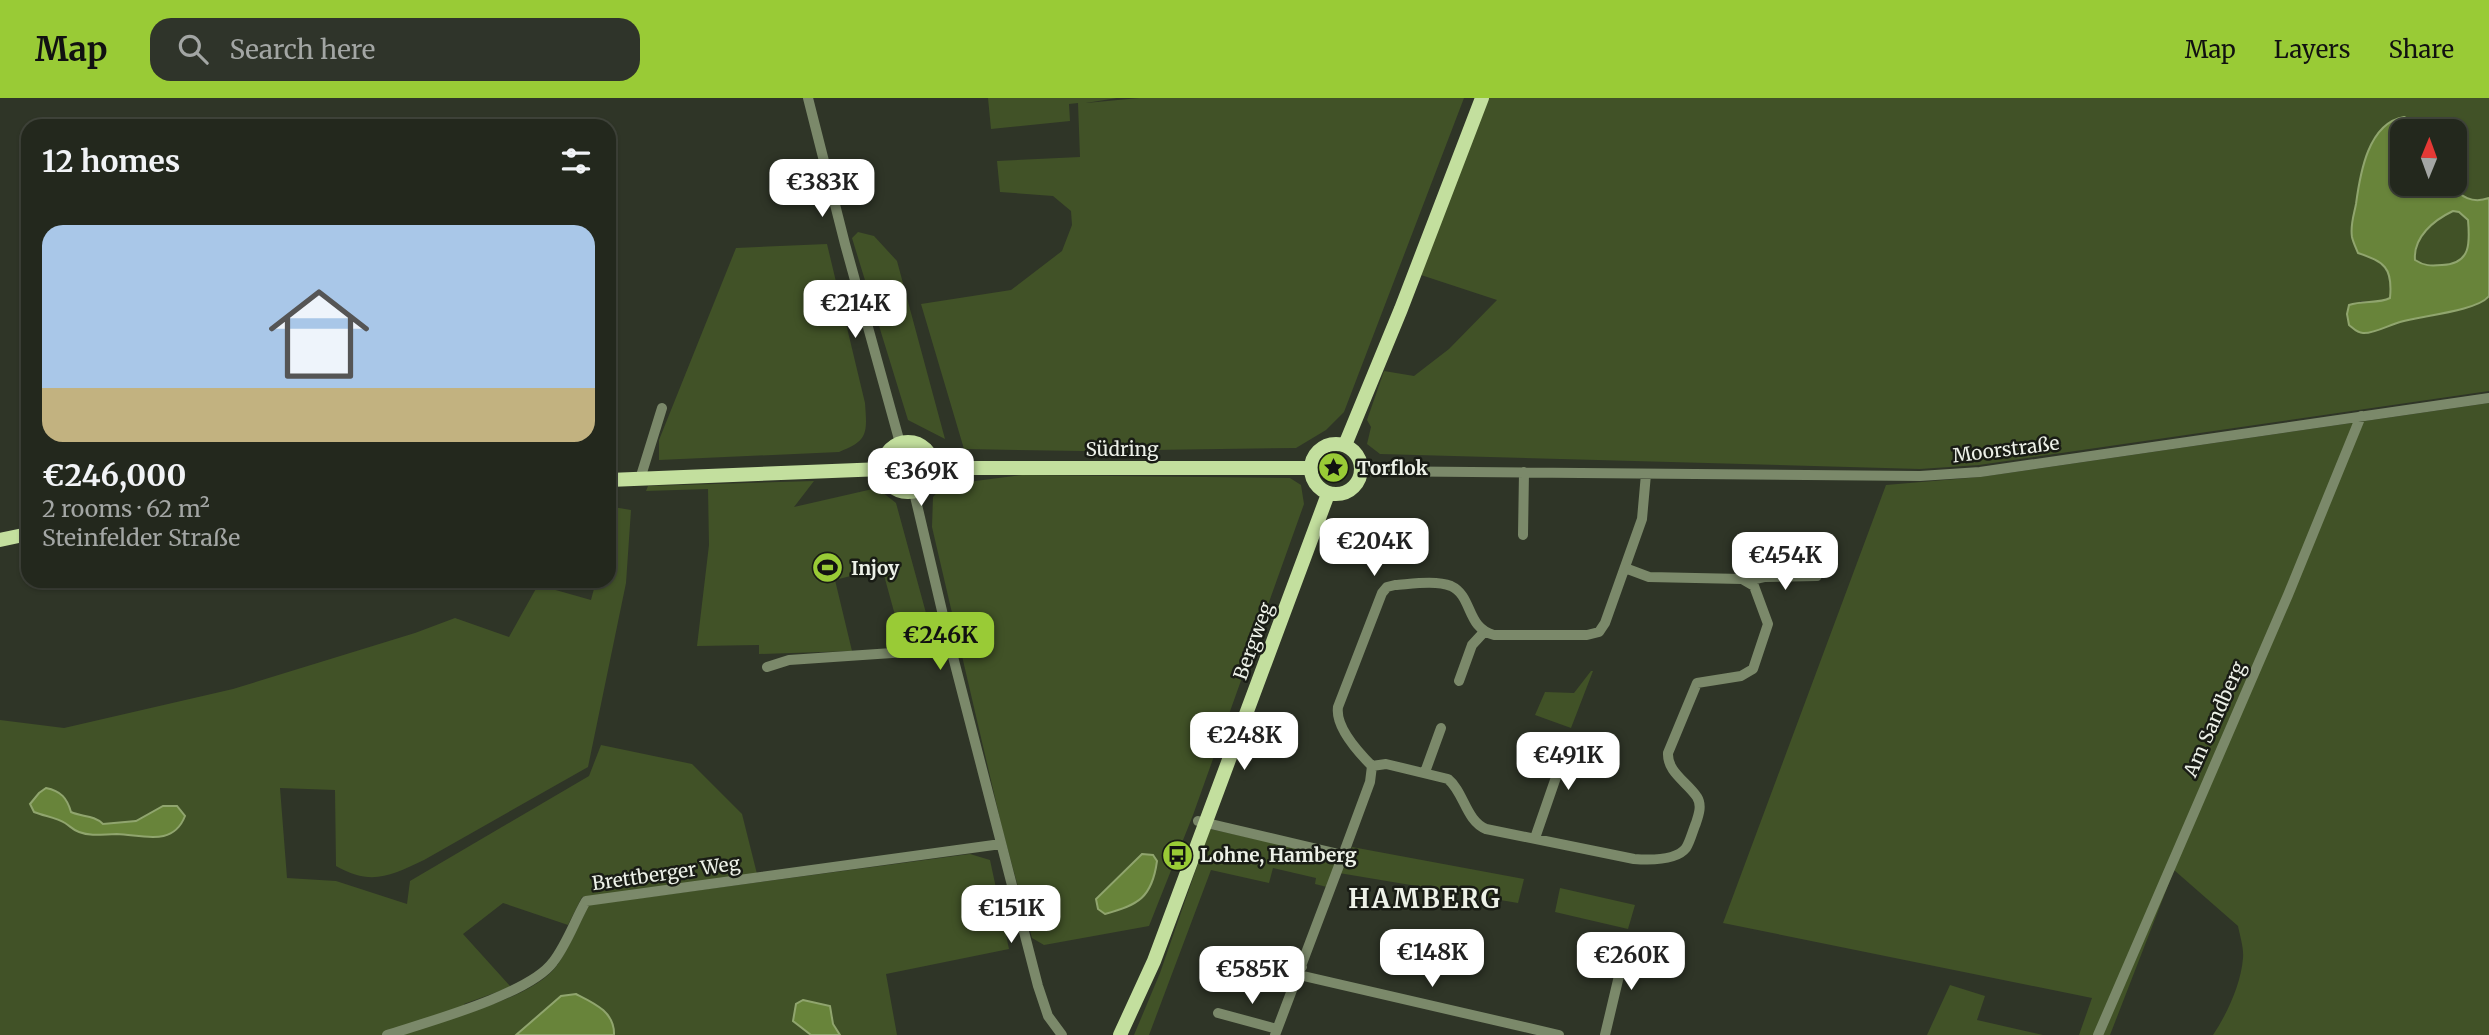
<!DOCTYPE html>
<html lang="en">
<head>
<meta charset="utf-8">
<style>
	:root { --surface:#23281d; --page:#2f342a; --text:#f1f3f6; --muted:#a3a6a4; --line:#40443b; --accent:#99cb36 }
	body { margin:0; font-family:Merriweather,serif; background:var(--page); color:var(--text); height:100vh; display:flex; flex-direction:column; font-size:26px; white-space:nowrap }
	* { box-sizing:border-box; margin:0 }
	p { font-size:23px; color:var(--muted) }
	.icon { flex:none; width:38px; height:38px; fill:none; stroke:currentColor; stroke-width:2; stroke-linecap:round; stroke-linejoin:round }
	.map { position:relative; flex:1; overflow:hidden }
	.details { position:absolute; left:21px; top:21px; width:595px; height:469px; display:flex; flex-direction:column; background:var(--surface); border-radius:21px; box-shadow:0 2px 5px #0004,0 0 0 2px var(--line) }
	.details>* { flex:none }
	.needle { width:46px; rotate:1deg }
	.controls { position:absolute; left:2390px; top:21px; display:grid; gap:14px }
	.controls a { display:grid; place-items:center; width:77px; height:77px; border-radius:14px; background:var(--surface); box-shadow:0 2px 5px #0004,0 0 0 2px var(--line); font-size:35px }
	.price { position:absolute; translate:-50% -60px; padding:0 16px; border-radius:14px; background:#fff; color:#222; font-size:23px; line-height:46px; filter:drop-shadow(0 2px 4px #0008) }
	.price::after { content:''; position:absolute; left:50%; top:42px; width:21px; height:16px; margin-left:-10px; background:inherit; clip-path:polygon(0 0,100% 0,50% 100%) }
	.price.on { background:var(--accent); color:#111 }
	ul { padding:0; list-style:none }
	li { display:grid; align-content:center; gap:14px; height:371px; padding:0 21px }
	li+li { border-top:2px solid var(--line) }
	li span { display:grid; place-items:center; height:217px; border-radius:21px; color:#555 }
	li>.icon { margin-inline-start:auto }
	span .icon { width:126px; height:126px; fill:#fffc; stroke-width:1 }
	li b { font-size:30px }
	h2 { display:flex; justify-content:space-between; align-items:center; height:84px; padding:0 21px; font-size:30px }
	header { display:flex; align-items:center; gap:42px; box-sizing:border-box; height:98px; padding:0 35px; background:var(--accent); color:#111 }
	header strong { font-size:33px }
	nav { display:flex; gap:38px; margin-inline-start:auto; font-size:24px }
	.search { width:490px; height:63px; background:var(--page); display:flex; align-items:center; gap:18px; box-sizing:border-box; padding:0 24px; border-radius:21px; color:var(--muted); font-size:26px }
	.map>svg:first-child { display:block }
</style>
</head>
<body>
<header>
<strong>Map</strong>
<div class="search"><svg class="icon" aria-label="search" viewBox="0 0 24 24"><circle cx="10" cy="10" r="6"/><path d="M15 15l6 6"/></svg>Search here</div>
<nav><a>Map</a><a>Layers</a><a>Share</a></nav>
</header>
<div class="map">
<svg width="2489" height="937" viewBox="0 0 2489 937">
	<rect width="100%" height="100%" fill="#2f3527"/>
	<path fill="#415227" d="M 988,0 L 1117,0 L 1086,5 L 1139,0 L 1464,0 L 1344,314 L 1326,332 L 1296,350 L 1082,353 L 964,351 L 921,206 L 1011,192 L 1062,153 L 1072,127 L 1071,113 L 1053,98 L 1000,94 L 997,63 L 1080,59 L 1078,5 L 1069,6 L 1070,23 L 991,31 Z
		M 1488,0 L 2489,0 L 2489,100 C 2472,106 2461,99 2450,86 L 2455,86 L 2455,33 L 2416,33 L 2410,22 L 2396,21 C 2366,35 2360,78 2356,107 C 2354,118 2350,128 2352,139 C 2353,145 2356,150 2358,155 C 2384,165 2393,169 2390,200 L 2385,203 L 2360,203 L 2365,236 L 2406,222 L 2429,219 L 2486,202 L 2489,198 L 2489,293 L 1979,367 L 1920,371 L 1380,356 L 1367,346 L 1371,329 L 1367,322 L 1384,273 L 1414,278 L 1449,251 L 1497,202 L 1421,177 Z
		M 2453,113 L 2459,114 L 2468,122 C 2469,145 2471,167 2442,167 C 2431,168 2424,168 2415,162 C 2414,139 2434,122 2453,113 Z
		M 858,134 L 874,138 L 897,163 L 945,341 L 908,322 L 852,140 Z
		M 827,146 L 865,305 C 867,334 869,343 839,354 L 659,362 L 659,342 L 736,150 Z
		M 2489,305 L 2489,937 L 2213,937 C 2227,916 2241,886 2243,860 C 2244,850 2240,838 2238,828 L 2174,772 L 2110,937 L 2079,937 L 2092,900 L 1723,825 L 1886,387 L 1980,379 Z
		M 1022,377 L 1290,380 L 1301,387 L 1304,406 L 1193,717 L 1149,828 L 1044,847 L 1032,840 L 1003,734 L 932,429 L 933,399 L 944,387 Z
		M 814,383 L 794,409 L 877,390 L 896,405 L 935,548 L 904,550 L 882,470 L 835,482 L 852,553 L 759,556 L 759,547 L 697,548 L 709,447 L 708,391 L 646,393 L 648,388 Z
		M 613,409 L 631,412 L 626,485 L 588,669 L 424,762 C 390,778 371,788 336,768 L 335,692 L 280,690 L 287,780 L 336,783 L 407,806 L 410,783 L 589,678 L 601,647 L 692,666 L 742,716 L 757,776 L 582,799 L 568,827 L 503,805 L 463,836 L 511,889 L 464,906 L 466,916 C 495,905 540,892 558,866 C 570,848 579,826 589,807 L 970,756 L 990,762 L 1009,851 L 886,876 L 897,937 L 840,937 L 833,926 L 832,915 L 793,923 L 811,937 L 614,937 L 606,914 L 576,896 L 549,908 L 516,937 L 0,937 L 0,622 L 64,630 L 233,591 L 415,535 L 455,520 L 509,539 L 538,487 L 591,502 L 596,483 L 609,483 L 609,428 Z
		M 1591,573 L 1593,573 L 1571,630 L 1535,617 L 1545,594 L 1574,595 Z
		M 1210,731 L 1345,761 L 1352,749 L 1524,781 L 1518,805 L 1333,774 L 1327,789 L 1315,786 L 1316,780 L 1273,770 L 1269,785 L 1211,772 L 1149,937 L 1134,937 L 1160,875 Z
		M 1560,790 L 1635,807 L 1628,831 L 1555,814 Z
		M 1950,887 L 1985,898 L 1977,922 L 2043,937 L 1927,937 Z"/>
	<path fill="#68843a" stroke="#90a56e" stroke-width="2" fill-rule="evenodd" d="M 2404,19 L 2410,22 L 2416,33 L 2403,33 L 2403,86 L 2450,86 C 2461,99 2472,106 2489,100 L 2489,198 C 2478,213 2419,218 2400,224 C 2389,227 2373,236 2363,235 C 2357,235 2353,230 2349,227 L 2347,216 L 2349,207 C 2363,202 2378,206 2390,200 C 2393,169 2384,164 2358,155 C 2356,150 2353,144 2352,139 C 2350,127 2354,117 2356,106 C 2360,76 2368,25 2404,19 ZM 2453,113 L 2459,114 L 2468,122 C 2470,145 2471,166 2442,167 C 2431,168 2424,168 2415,162 C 2413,139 2434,122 2453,113 Z
		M 46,690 C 61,693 67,700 71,714 C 82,719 94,717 103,726 L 136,723 L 163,708 L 177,708 L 185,718 C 173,749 143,737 117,736 C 104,736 92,739 79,734 C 73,732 70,728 65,725 C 57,720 44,718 34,714 L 30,706 L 39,695 Z
		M 1142,756 L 1153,757 L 1157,763 C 1152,800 1138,807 1105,816 L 1098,811 L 1096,801 Z
		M 576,896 C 594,905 615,914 614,937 L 516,937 L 561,898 Z
		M 803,902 L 830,908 L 833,926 L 840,937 L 811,937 L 793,923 L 796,906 Z"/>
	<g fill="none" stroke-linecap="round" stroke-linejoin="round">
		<path stroke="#7b896a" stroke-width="10" d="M 808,0 L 845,146 L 900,345
			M 1362,373 L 1920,378 L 1980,374 L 2489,300
			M 640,381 L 662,310
			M 914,394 L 951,551 L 1038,888 L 1048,918 L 1062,937
			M 1523,437 L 1524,374
			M 1748,483 L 1765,479 L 1817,478
			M 767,569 L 789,562 L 951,551
			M 1459,583 L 1472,547 L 1484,534
			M 1372,668 L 1386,666 L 1448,681 C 1464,694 1466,723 1486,731 L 1634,761 C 1648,762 1676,763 1686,750 C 1690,744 1693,732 1696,725 C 1699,716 1702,707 1697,699 C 1687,684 1667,674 1668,655 L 1697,585 L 1741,578 L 1753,571 L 1768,526 L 1754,488 L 1742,481 L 1649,479 L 1625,470
			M 1425,674 L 1441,630
			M 1198,723 L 1343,757 L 1370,684 L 1372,668 C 1358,654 1335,629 1338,609 L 1382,495 L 1387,489 L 1395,487 C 1411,486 1436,482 1451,488 C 1473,498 1466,530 1494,537 L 1587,537 L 1599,534 L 1605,525 L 1642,421 L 1646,376
			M 1535,740 L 1563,659 L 1561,644
			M 1242,853 L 1302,869
			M 1299,877 L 1559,937
			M 1218,915 L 1277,931
			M 387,937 C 427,924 530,896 553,864 C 567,846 575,822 586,803 L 1001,746
			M 1275,937 L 1343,757
			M 1605,937 L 1627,844
			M 2098,937 L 2288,497 L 2361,318"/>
		<path stroke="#c3df9e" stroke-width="14" d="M883 369a25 25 0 1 1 50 0a25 25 0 1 1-50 0Z
			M1311 371a25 25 0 1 1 50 0a25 25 0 1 1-50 0Z
			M 1345,347 L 1401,211 L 1482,0
			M 933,370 L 1311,370
			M 609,382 L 883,371
			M 0,442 L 28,436
			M 1120,937 L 1154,863 L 1328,396"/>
	</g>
	<defs>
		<symbol id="sight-disc" viewBox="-11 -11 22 22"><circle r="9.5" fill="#99cb36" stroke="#191c15"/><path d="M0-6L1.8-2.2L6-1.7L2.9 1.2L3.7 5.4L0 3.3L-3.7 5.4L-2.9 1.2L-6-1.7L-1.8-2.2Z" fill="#111"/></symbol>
		<symbol id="stadium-disc" viewBox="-11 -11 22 22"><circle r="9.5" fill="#99cb36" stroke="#191c15"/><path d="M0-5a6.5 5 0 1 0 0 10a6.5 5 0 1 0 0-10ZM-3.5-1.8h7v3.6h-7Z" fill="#111"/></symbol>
		<symbol id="bus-disc" viewBox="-11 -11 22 22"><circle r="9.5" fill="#99cb36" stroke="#191c15"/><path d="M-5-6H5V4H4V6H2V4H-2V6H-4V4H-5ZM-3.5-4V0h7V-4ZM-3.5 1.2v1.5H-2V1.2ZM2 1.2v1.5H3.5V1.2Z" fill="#111"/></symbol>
	</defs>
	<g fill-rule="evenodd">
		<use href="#sight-disc" x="1316" y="352" width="35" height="35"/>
		<use href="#stadium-disc" x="810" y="452" width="35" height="35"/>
		<use href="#bus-disc" x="1160" y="740" width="35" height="35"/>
	</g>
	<g text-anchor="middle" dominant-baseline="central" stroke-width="5" stroke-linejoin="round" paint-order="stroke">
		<g font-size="19" fill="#edf1e8" stroke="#191c15">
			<text x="1122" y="351">Südring</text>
			<text transform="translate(2006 351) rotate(-7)">Moorstraße</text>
			<text transform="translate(1253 543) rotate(-70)">Bergweg</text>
			<text transform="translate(2214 621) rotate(-66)">Am Sandberg</text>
			<text transform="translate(666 775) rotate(-8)">Brettberger Weg</text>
		</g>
		<g font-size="19" font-weight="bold" fill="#edf1e8" stroke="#191c15" text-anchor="start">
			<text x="1357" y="370">Torflok</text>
			<text x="851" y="470">Injoy</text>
			<text x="1200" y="757">Lohne, Hamberg</text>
		</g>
		<g font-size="26" font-weight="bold" letter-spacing="2" fill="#edf1e8" stroke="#191c15">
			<text x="1425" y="800">HAMBERG</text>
		</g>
	</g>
</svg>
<div class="controls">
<a><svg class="needle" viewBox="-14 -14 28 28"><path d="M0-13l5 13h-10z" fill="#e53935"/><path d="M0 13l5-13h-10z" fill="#a3a6a4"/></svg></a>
</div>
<b class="price" style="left:822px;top:121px">€383K</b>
<b class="price" style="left:855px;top:242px">€214K</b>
<b class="price" style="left:921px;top:410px">€369K</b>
<b class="price" style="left:1374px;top:480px">€204K</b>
<b class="price" style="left:1785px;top:494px">€454K</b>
<b class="price on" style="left:940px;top:574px">€246K</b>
<b class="price" style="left:1244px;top:674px">€248K</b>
<b class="price" style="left:1568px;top:694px">€491K</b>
<b class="price" style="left:1011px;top:847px">€151K</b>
<b class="price" style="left:1432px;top:891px">€148K</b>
<b class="price" style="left:1631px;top:894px">€260K</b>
<b class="price" style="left:1252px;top:908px">€585K</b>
<section class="details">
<h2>12 homes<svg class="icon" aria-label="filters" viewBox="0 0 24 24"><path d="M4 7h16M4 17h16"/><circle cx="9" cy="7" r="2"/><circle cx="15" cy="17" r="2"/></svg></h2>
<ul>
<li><span style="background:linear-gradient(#a9c7e8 75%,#c2b280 0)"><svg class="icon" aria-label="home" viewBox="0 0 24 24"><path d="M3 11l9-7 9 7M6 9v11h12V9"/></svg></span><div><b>€246,000</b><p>2 rooms · 62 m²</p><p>Steinfelder Straße</p></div></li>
</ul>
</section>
</div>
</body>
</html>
